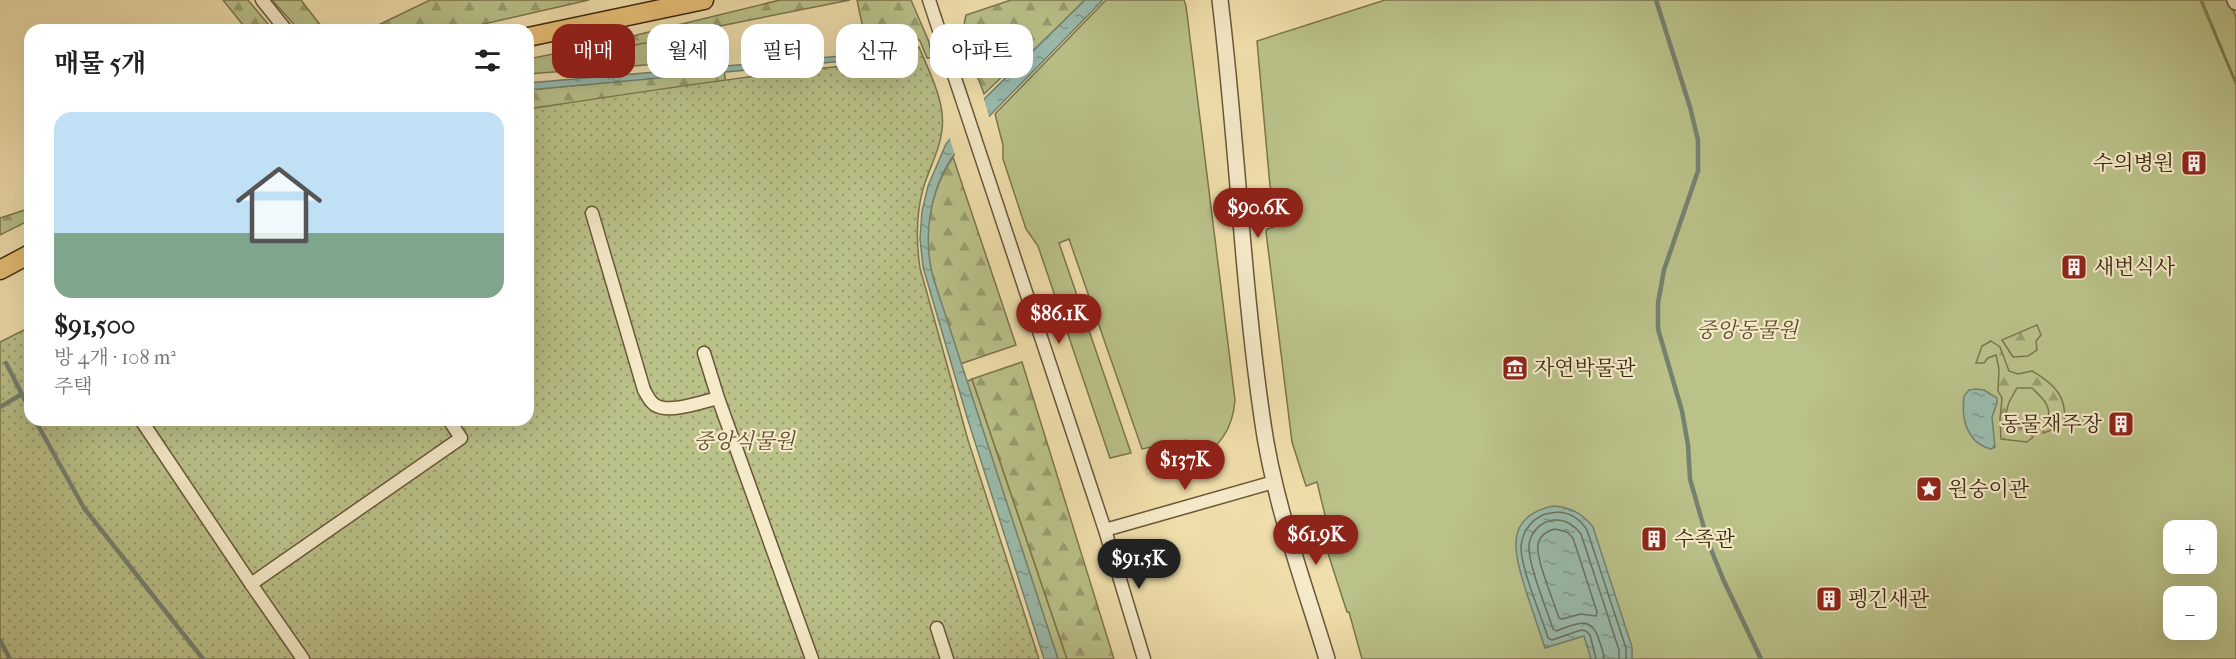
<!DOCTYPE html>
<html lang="ko">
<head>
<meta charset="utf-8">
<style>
	:root { --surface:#fff; --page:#f6f6f6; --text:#222; --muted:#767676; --accent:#8f2418 }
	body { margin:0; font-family:"IM FELL French Canon","Noto Serif KR",serif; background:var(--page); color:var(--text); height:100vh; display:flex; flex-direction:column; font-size:22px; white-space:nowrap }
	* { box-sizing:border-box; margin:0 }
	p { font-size:20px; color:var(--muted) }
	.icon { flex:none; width:33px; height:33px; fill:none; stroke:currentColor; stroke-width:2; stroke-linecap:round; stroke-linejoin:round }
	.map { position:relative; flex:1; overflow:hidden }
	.panel { position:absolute; left:24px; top:24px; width:510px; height:402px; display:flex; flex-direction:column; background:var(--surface); border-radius:18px; box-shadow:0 6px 24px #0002 }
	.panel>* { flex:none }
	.hud { position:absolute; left:552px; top:24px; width:570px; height:54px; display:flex; gap:12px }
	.tools { position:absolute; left:2163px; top:520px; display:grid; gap:12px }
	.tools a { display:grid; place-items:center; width:54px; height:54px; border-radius:12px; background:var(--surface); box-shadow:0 6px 24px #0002; font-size:30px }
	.price { position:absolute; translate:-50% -51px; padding:0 14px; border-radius:21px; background:var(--accent); color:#fff; font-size:20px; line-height:39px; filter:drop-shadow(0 2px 3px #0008) }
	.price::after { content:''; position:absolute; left:50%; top:36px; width:18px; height:14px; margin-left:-9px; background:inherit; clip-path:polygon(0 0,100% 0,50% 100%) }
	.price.active { background:#222; color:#fff }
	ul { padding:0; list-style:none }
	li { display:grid; align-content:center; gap:12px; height:318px; padding:0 30px }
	li span { display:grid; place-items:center; height:186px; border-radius:18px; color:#555 }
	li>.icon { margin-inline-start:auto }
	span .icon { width:108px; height:108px; fill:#fffc; stroke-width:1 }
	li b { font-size:26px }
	h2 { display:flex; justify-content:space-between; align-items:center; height:72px; padding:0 30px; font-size:26px }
	.pill { padding:0 21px; border-radius:18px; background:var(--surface); box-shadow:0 6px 24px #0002; font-size:21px; line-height:54px }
	.pill.active { background:var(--accent); color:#fff }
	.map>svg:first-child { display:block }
</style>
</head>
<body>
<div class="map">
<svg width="2236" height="659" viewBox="0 0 2236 659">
	<defs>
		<pattern id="forest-firs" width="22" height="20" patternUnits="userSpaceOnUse" patternTransform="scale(1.5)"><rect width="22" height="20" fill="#bac189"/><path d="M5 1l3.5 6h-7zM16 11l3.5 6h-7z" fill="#999d6f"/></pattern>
		<pattern id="garden-dots" width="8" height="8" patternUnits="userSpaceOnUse" patternTransform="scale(1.5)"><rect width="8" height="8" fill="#bac189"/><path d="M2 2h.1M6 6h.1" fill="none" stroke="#999d6f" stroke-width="1.8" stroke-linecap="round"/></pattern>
		<pattern id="water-ripples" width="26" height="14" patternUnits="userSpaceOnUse" patternTransform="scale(1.5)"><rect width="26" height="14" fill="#9abcad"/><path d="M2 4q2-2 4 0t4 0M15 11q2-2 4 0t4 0" fill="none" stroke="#7f998b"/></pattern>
	</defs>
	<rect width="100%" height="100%" fill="#f0dfac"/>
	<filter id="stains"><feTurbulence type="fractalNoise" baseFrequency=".00333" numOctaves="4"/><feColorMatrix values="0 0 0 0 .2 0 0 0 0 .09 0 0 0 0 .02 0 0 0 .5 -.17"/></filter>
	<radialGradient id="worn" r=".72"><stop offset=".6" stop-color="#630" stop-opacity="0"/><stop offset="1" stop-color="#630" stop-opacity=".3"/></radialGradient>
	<path fill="#bac189" stroke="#7c754d" stroke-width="1.5" fill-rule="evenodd" d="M 1106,0 L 1184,0 L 1186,6 L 1235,400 C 1233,428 1220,449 1193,461 L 1187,440 L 1142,449 L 1069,239 L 1059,243 L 1131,453 L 1110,458 L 1038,246 L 1026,229 L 1003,159 L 1003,145 L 995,114 Z
		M 1385,0 L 2200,0 L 2236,85 L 2236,659 L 1362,659 L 1349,612 L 1347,612 L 1323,538 L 1330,536 L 1317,482 L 1306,486 L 1292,442 L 1266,232 L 1267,229 L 1286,223 L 1278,212 L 1270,186 L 1257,41 ZM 2174,531 L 2206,531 L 2206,564 L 2174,564 ZM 2174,597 L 2206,597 L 2206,630 L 2174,630 Z
		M 2202,0 L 2229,0 L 2236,17 L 2236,82 Z
		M 720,26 L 723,59 L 528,74 L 528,59 L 583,48 L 593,53 Z
		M 972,379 L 1067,659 L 1058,659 L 966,382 Z"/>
	<path fill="url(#forest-firs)" stroke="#7c754d" stroke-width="1.5" d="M 223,0 L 248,0 L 273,30 L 247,30 Z
		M 272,0 L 301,0 L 324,30 L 299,30 Z
		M 430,0 L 589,0 L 458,30 L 368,30 Z
		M 780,0 L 850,0 L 720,26 L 714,30 L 592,53 L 583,48 Z
		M 857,0 L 911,0 L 929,42 L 932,58 L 927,58 L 920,41 L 916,37 L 865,38 Z
		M 1011,0 L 1085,0 L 1020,64 L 1016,62 L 1005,71 L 1005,74 L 984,94 C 975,67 958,44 966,15 Z
		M 724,71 L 726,83 L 528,114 L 528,90 Z
		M 953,157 L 1016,345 L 960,364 C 949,330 931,288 928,253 C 924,222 935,183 953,157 Z
		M 25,210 L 30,220 L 0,235 L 0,218 Z
		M 2037,325 L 2041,335 L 2036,341 L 2037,350 L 2028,356 L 2013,357 L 2002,340 Z
		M 1991,341 L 2000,347 L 2009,371 L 2018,374 L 2032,371 C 2056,385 2068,398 2064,426 L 2043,433 C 2043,426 2046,424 2048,418 C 2052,405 2040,396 2032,388 L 2017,388 L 2009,402 L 2005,417 C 2014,426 2024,427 2033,437 L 2027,442 L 2001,439 L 2000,419 L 2002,398 L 1998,391 L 1999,369 L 1996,355 L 1988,358 L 1984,363 L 1976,363 L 1982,346 Z
		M 1022,362 L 1114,659 L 1067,659 L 972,379 Z"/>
	<path fill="url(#garden-dots)" stroke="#7c754d" stroke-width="1.5" d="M 919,47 C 930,74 948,106 941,136 C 938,154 928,171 923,189 C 916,215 916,241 920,268 L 968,440 L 1039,659 L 0,659 L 0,342 L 30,327 L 30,420 L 528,420 L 528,109 C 654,90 781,70 908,60 L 909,51 Z"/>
	<path fill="url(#water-ripples)" stroke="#75816f" stroke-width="1.5" d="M 1085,0 L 1103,0 C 1071,33 1039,65 1007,98 C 990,116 965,139 951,159 C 929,193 923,238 933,277 L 1058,659 L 1044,659 L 967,417 L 923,267 L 920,239 L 922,211 L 928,186 L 946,144 L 986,97 Z
		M 899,51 L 900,56 L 528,90 L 528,83 Z
		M 1976,389 L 1984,390 L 1997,398 L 1997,403 L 1992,417 L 1995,447 L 1991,449 C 1967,443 1961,419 1964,396 L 1969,390 Z
		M 1553,506 C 1570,507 1582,513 1593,527 L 1632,647 L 1632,659 L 1591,659 L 1584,636 L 1545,648 C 1539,629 1532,610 1526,591 C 1515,555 1502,517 1553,506 Z"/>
	<path fill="#f0dfac" d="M 983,96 L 990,120 L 956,158 L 949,136 Z"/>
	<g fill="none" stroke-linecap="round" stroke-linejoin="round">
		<path stroke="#6c725f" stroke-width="1.5" d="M 1555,529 L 1567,532 L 1573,538 L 1597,612 L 1596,616 L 1581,614 L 1562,619 L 1559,618 C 1554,602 1535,557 1538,544 C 1540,535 1547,531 1555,529 Z
			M 1596,659 L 1590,635 L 1586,631 L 1581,630 L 1552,640 L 1548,638 C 1541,615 1522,571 1521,549 C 1521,531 1534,515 1551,513 C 1567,510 1579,518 1587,530 L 1626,648 L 1626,659
			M 1604,659 C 1604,652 1601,646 1599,640 C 1591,614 1576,624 1556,631 L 1553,629 C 1547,610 1527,562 1529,544 C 1531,532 1541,521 1554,520 C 1565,519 1574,525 1581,534 L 1619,650 L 1619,659"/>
		<path stroke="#75816f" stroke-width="4.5" d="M 1656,0 L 1690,107 L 1698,140 L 1698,171 L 1664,270 L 1658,303 L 1658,329 L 1682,411 L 1688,445 L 1690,479 L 1708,542 L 1723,579 L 1761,659
			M 6,363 L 30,410
			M 0,407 L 22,394
			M 35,420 L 84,508 L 203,659
			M 0,640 L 10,659"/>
		<defs>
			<path id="minor" d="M 262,0 L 286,30
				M 929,0 L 1105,530 L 1144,659
				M 592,213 L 644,390 C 647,395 650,402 655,405 C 669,414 702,402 718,398
				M 704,353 L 718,398 L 812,659
				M 141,420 L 251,584 L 461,438 L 449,420
				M 1105,530 L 1274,482
				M 251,584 L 303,659
				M 937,628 L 947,659"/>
			<path id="tertiary" d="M 1220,0 C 1237,139 1242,279 1262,417 C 1273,500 1303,580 1327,659
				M 2235,0 L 2236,2"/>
			<path id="primary" d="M 528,37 L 704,0
				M 0,270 L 30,254"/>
		</defs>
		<use href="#minor" stroke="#6a5638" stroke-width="15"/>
		<use href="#tertiary" stroke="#6a5638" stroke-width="18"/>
		<use href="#primary" stroke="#3e2911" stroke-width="21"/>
		<use href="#minor" stroke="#f5eac9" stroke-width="12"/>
		<use href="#tertiary" stroke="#f5eac9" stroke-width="15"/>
		<use href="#primary" stroke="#e8c076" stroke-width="18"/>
	</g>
	<defs>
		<symbol id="building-square" viewBox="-11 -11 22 22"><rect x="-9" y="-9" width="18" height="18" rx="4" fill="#8f2418" stroke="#f5eac9"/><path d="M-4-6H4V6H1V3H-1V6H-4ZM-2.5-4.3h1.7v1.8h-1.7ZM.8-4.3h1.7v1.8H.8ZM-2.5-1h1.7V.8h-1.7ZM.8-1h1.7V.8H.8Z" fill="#fff"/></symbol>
		<symbol id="museum-square" viewBox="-11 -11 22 22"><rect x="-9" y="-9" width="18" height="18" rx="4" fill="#8f2418" stroke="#f5eac9"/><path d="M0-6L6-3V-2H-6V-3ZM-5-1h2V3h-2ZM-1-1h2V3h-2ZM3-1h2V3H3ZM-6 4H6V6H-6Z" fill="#fff"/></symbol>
		<symbol id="sight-square" viewBox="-11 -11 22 22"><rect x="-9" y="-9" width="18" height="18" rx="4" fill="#8f2418" stroke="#f5eac9"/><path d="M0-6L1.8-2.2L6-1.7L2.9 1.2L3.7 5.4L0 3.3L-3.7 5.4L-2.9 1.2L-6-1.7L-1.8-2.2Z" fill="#fff"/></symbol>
	</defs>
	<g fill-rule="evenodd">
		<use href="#building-square" x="2179" y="148" width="30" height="30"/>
		<use href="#building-square" x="2059" y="252" width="30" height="30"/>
		<use href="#museum-square" x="1500" y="353" width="30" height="30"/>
		<use href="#building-square" x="2106" y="409" width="30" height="30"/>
		<use href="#sight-square" x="1914" y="474" width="30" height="30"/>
		<use href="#building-square" x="1639" y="524" width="30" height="30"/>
		<use href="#building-square" x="1814" y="584" width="30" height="30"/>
	</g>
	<g text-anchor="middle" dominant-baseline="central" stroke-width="4.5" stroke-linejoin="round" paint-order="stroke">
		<g font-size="21" fill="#3e2911" stroke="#f5eac9" text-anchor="start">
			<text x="2174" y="163" text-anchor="end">수의병원</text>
			<text x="2094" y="267">새번식사</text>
			<text x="1534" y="368">자연박물관</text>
			<text x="2102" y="424" text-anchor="end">동물재주장</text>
			<text x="1948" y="489">원숭이관</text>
			<text x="1674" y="539">수족관</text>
			<text x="1848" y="599">펭긴새관</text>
		</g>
		<g font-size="21" font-style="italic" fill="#5d4f2f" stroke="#f5eac9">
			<text x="1747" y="330">중앙동물원</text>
			<text x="744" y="441">중앙식물원</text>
		</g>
	</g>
	<rect width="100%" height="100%" filter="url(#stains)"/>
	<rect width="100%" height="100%" fill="url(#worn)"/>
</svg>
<div class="tools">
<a>+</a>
<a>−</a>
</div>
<b class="price" style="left:1258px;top:239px">$90.6K</b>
<b class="price" style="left:1059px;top:345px">$86.1K</b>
<b class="price" style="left:1185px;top:491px">$137K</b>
<b class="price" style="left:1316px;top:566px">$61.9K</b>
<b class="price active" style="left:1139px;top:590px">$91.5K</b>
<div class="hud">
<a class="pill active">매매</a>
<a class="pill">월세</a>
<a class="pill">필터</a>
<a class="pill">신규</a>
<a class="pill">아파트</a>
</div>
<section class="panel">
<h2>매물 5개<svg class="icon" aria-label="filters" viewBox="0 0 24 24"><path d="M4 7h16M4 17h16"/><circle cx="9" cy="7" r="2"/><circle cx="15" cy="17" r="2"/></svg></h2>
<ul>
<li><span style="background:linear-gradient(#bfe0f5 65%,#7fa58c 0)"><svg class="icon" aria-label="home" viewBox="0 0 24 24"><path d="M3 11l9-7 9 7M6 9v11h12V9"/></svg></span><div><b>$91,500</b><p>방 4개 · 108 m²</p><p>주택</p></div></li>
</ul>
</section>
</div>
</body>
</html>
